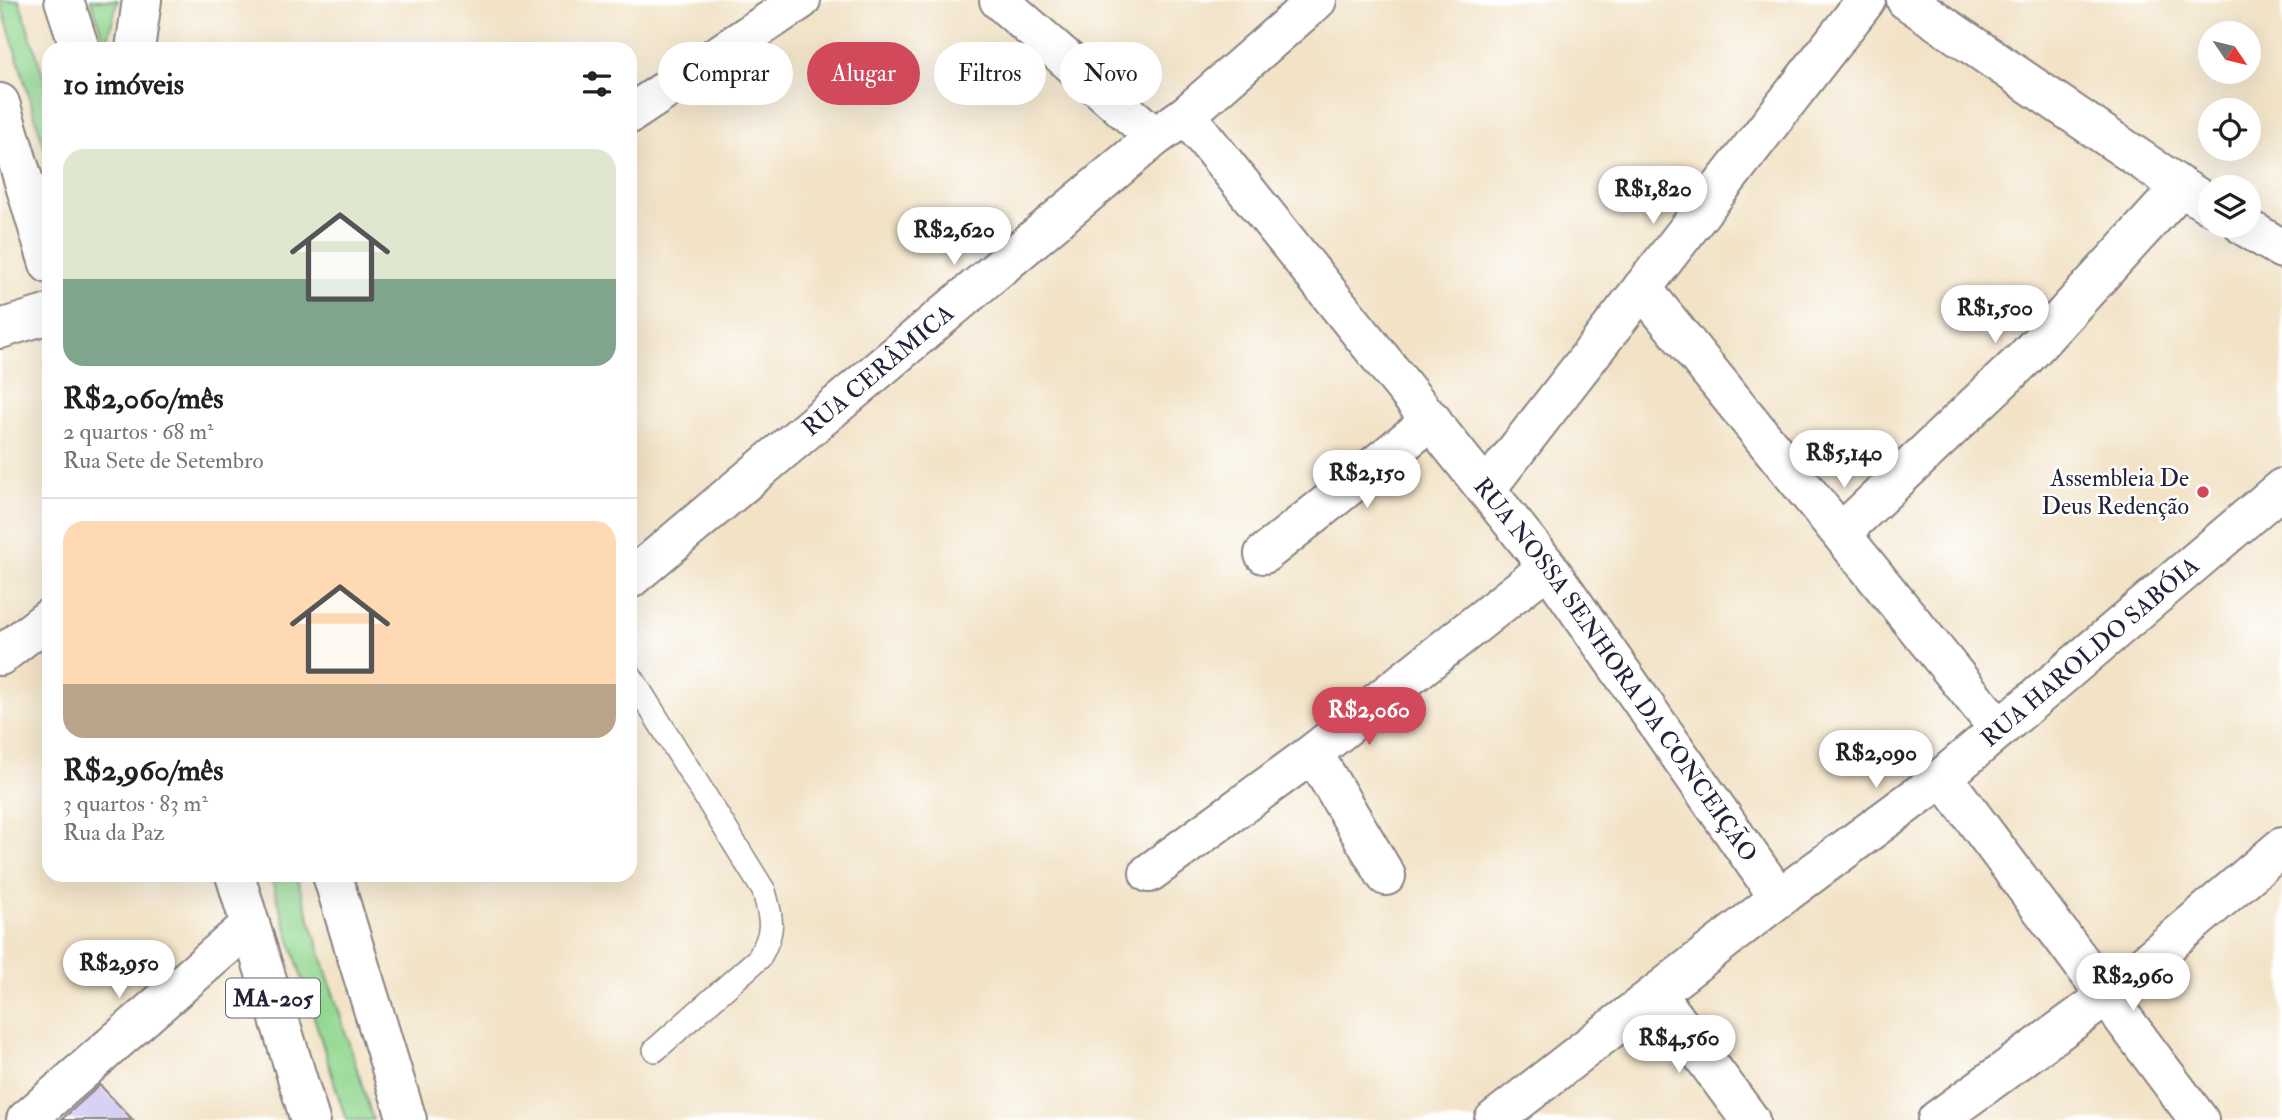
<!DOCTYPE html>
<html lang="pt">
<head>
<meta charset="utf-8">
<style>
	:root { --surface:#fff; --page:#f6f6f6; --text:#202124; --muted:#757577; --line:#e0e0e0; --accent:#d1495b }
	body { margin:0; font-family:"IM FELL Double Pica",serif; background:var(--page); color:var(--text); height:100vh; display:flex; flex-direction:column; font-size:26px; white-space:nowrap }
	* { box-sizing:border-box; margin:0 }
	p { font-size:23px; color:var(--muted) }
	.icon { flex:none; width:38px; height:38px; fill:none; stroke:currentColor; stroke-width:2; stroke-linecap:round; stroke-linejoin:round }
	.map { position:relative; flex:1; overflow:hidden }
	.sheet { position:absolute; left:42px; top:42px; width:595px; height:840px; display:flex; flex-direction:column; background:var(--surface); border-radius:21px; box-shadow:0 7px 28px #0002 }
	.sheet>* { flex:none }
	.hud { position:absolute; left:658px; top:42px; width:665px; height:63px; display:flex; gap:14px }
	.needle { width:46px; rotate:125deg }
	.tools { position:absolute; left:2198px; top:21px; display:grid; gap:14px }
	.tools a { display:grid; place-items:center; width:63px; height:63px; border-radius:50%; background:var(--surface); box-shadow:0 7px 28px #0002; font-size:35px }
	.price { position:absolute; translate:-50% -60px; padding:0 16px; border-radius:24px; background:#fff; color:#222; font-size:23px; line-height:46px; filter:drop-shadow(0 2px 4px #0008) }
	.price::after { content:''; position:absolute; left:50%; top:42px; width:21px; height:16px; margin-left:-10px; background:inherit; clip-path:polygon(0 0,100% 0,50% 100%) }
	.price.active { background:var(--accent); color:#fff }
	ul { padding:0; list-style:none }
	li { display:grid; align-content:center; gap:14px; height:371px; padding:0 21px }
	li+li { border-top:2px solid var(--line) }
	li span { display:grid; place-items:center; height:217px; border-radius:21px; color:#555 }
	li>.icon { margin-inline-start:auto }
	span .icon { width:126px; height:126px; fill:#fffc; stroke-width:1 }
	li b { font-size:30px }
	h2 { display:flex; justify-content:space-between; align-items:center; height:84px; padding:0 21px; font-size:30px }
	.tag { padding:0 24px; border-radius:32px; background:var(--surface); box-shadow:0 7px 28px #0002; font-size:24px; line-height:63px }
	.tag.active { background:var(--accent); color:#fff }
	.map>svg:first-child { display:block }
</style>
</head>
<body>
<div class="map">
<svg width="2282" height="1120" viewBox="0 0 2282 1120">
	<rect width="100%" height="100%" fill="#fff"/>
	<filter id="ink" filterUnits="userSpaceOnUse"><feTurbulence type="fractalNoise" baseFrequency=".0143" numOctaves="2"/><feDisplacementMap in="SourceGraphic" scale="14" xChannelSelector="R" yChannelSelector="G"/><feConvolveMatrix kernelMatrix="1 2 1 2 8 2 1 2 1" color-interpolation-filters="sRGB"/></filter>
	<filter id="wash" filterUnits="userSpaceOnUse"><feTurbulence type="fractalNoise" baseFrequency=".00686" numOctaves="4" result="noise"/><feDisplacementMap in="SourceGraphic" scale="28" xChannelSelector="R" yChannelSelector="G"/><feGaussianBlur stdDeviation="1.57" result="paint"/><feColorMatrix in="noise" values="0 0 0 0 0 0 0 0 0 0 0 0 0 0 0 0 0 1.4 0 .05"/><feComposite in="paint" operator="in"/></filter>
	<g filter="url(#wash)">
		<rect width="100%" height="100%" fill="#f2e3c7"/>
		<path fill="#92d78f" stroke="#5a7c65" stroke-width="2" d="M 0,0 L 19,0 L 49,94 L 49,163 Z
			M 91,0 L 118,0 L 106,47 Z
			M 270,875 L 296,875 L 373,1120 L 346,1120 Z"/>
		<g id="blocks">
			<path fill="#beb6ed" d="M 100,1085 L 133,1120 L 61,1120 Z"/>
		</g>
	</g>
	<g filter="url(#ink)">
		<use href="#blocks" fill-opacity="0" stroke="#8a8281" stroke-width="2"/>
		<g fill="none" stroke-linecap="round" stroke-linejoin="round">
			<defs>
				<path id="lane" d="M 630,675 L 764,891 C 772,921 775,930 759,958 L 655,1050"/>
				<g id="street">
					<path d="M 999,0 L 1155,137"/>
					<path d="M 1906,0 L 2181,187 L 2210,205"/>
					<path d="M 630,114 L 801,0"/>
					<path id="s1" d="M 1186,115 L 1548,567 L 1779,898"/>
					<path d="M 2244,226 L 2282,249"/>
					<path d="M 1642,288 L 1999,729"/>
					<path d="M 0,329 L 49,314"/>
					<path d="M 1487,488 L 1866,0"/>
					<path d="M 1841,533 L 2025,358 L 2181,187"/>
					<path d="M 1264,554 L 1432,420"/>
					<path id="s2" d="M 630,579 L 1155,137 L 1186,115 L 1317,0"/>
					<path d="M 0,656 L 49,618"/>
					<path d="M 1313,753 L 1386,876"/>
					<path d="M 1943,777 L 2199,1120"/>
					<path d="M 1149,873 L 1313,753 L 1548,567"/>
					<path d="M 1657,994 L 1750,1120"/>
					<path id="s3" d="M 1494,1120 L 1779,898 L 1943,777 L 2282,488"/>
					<path d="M 1937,1120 L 2107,996 L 2282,847"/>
				</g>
				<path id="secondary" d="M 26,1120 L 250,925"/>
				<path id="primary" d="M 64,0 L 80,49
					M 135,49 L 142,0
					M 0,103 L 49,264
					M 235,875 L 310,1120
					M 332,875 L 407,1120"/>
			</defs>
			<use href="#lane" stroke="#8a8281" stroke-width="26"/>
			<use href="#street" stroke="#8a8281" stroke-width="42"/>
			<use href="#secondary" stroke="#8a8281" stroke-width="42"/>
			<use href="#primary" stroke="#8a8281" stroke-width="42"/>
			<use href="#lane" stroke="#fff" stroke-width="23"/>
			<use href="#street" stroke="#fff" stroke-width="38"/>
			<use href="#secondary" stroke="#fff" stroke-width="38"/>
			<use href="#primary" stroke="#fff" stroke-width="38"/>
		</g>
	</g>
	<circle fill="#d1495b" stroke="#fff" stroke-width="2.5" cx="2203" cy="492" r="7"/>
	<g text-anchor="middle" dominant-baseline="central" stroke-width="5" stroke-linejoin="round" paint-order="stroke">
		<rect fill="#fff" stroke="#646476" stroke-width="2" x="226" y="978.5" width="94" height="39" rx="5"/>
		<g font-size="23" font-weight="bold" fill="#22223b">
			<text x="273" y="998">MA-205</text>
		</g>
		<g font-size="24" fill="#22223b" stroke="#fff">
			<text stroke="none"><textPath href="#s2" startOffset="324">RUA CERÂMICA</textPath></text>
			<text stroke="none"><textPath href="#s3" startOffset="758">RUA HAROLDO SABÓIA</textPath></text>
			<text stroke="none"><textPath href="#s1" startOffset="702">RUA NOSSA SENHORA DA CONCEIÇÃO</textPath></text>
		</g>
		<g font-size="24" fill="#22223b" stroke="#fff" text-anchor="end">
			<text x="2189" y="478">Assembleia De<tspan x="2189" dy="28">Deus Redenção</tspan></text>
		</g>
	</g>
</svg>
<div class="tools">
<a><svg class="needle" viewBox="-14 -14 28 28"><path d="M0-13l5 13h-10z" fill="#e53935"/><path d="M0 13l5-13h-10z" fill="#757577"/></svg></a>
<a><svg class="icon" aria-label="locate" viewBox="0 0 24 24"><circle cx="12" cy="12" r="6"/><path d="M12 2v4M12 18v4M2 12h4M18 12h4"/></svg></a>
<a><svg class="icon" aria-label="layers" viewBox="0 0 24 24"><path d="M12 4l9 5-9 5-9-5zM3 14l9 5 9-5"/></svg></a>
</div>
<b class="price" style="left:1653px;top:226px">R$1,820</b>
<b class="price" style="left:954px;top:267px">R$2,620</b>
<b class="price" style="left:1995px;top:345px">R$1,500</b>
<b class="price" style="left:1844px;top:490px">R$5,140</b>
<b class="price" style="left:1367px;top:510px">R$2,150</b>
<b class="price active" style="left:1369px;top:747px">R$2,060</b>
<b class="price" style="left:1876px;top:790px">R$2,090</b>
<b class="price" style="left:119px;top:1000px">R$2,950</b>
<b class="price" style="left:2133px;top:1013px">R$2,960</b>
<b class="price" style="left:1679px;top:1075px">R$4,560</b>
<div class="hud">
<a class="tag">Comprar</a>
<a class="tag active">Alugar</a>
<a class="tag">Filtros</a>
<a class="tag">Novo</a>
</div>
<section class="sheet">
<h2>10 imóveis<svg class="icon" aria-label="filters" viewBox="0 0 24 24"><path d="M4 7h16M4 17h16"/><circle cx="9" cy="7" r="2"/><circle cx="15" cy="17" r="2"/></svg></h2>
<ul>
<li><span style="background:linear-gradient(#dfe7d0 60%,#7fa58c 0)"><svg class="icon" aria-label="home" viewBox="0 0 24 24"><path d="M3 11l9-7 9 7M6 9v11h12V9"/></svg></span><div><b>R$2,060/mês</b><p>2 quartos · 68 m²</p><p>Rua Sete de Setembro</p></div></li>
<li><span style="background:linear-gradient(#ffd9b3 75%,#b9a48a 0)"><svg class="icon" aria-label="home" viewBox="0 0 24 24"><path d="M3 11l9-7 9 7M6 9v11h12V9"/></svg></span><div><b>R$2,960/mês</b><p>3 quartos · 83 m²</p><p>Rua da Paz</p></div></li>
</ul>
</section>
</div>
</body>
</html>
